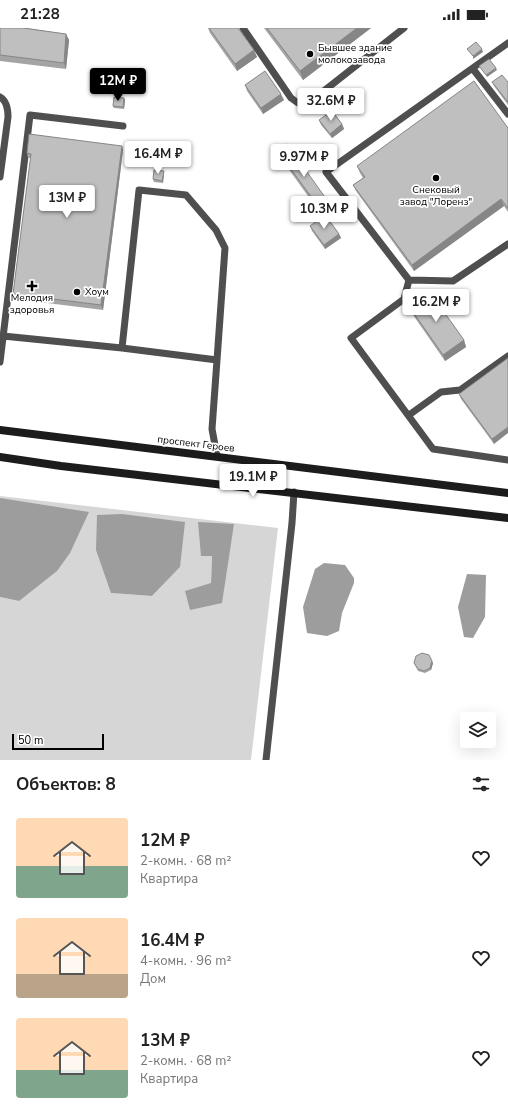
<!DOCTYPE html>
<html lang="ru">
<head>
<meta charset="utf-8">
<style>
	:root { --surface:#fff; --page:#f6f6f6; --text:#222; --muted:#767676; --accent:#000 }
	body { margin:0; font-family:"Nunito Sans",sans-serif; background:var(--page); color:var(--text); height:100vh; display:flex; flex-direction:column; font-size:15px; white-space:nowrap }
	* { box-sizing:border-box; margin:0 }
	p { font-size:13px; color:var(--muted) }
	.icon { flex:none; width:22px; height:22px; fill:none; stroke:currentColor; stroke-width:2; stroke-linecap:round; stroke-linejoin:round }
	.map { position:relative; height:732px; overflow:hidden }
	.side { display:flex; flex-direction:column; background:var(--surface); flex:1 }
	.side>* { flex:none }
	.tools { position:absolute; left:460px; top:684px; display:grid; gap:8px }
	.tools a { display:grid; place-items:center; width:36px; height:36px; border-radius:4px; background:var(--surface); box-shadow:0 4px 16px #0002; font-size:20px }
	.scale { position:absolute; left:12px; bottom:10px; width:92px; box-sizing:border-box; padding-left:4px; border:2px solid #000; border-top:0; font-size:11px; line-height:14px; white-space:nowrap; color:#000; -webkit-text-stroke:3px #fff; paint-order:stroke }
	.price { position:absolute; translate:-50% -34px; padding:0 9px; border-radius:4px; background:#fff; color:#222; font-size:13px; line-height:26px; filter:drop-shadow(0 1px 2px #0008) }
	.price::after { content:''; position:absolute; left:50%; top:24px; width:12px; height:9px; margin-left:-6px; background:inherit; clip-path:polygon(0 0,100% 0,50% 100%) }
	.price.selected { background:var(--accent); color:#fff }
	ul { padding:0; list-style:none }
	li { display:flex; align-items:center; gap:12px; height:100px; padding:0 16px }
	li span { display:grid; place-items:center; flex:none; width:112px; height:80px; border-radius:4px; color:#555 }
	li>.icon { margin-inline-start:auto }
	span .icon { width:48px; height:48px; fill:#fffc; stroke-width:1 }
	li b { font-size:17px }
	h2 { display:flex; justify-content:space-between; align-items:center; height:48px; padding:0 16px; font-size:17px }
	.status { display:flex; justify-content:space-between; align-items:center; height:28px; padding:0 20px; background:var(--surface); direction:ltr }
	.status svg { height:11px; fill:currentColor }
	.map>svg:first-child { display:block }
</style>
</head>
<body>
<div class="status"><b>21:28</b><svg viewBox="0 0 49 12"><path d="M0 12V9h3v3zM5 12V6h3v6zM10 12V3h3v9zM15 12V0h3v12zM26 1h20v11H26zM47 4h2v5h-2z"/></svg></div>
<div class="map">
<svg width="508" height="732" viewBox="0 0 508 732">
	<rect width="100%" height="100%" fill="#fff"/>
	<path fill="#d6d6d6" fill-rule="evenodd" d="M 0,468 L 278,500 L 251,732 L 0,732 L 0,569 L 19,573 ZM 212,528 L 222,575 L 211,555 ZM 180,539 L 152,568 L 111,565 Z"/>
	<path fill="#9d9d9d" d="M 0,470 L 89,484 L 70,525 L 57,543 L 19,573 L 0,569 Z
		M 122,486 L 185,494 L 180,539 L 152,568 L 111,565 L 96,522 L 97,487 Z
		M 198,494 L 234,496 L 222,575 L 190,582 L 185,563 L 211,555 L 212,528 L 201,528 Z
		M 324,535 L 345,537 L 354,550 L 354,555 L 342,585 L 339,603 L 327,608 L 307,605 L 303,579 L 315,541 Z
		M 467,546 L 486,547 L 485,589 L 473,610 L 464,609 L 458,579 Z"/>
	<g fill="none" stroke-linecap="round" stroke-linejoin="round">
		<path stroke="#4f4f4f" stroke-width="7" d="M 243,0 L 291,70 L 298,75 L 311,73 L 404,0
			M 508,15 L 326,144 L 409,252 L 453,253 L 508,216
			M 473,41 L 508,86
			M 0,69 C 7,73 8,81 8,89 L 0,149
			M 409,252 L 404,271 L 351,310 L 433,421 L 508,432
			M 3,308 L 122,320 L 217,332 L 212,401 L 217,428
			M 122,320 L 139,162 L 186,167 L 216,202 L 225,220 L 217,332
			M 0,334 L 30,87 L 123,98
			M 409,387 L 441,364 L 460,362 L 508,328
			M 266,732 L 292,495 L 294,464"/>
		<path stroke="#1c1c1c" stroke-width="8" d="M 0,402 L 508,465
			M 0,429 L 61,438 L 508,490"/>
	</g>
	<path fill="#a4a4a4" d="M 0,0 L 26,0 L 66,6 L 69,12 L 66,41 L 0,33 Z
		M 208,0 L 238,0 L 257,29 L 237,43 L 210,5 Z
		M 264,0 L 371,0 L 303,52 Z
		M 492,54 L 508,54 L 508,77 L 494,58 Z
		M 245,57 L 284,72 L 263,86 L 247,63 Z
		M 124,70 L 125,72 L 124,81 L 114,80 L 113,78 Z
		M 319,92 L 342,96 L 344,101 L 332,110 L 321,97 Z
		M 508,100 L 508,184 L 504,178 L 414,243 L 356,163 L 353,157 L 363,150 L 360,145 L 357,138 Z
		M 122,118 L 123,122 L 103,282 L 15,271 L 13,266 L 31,130 L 28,130 L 27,125 Z
		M 277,122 L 332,179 L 335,185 L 328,190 L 339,206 L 341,210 L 325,221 L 312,203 L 310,198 L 323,189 L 280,129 Z
		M 164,145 L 163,155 L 154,154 L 153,151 Z
		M 408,277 L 464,312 L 466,319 L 445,333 L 411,284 Z
		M 508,330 L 494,416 L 461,371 L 459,366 Z
		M 414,635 L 433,635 L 431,642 L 425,645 L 418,643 Z"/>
	<path fill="#868686" d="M 357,0 L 371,0 L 303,52 L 300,43 Z
		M 66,6 L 69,12 L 66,41 L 64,35 Z
		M 482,21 L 483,24 L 473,31 L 473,28 Z
		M 254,22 L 257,29 L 237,43 L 235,36 Z
		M 496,40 L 497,42 L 487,49 L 486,47 Z
		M 281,66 L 284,72 L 263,86 L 261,80 Z
		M 124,70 L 125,72 L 124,81 L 123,79 Z
		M 342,96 L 344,101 L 332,110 L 330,106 Z
		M 122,118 L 123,122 L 103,282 L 101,277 Z
		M 164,143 L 164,145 L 163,155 L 162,153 Z
		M 501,171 L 504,178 L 414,243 L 412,237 Z
		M 332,179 L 335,185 L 325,192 L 323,185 Z
		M 339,206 L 341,210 L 325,221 L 324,217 Z
		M 464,312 L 466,319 L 445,333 L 443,327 Z
		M 508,399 L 508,405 L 494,416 L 492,411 Z
		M 432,633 L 433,635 L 431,642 L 430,640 Z"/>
	<path fill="#bfbfbf" stroke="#868686" d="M 0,0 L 23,0 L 66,6 L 64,35 L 0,27 Z
		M 209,0 L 238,0 L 254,22 L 235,36 Z
		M 267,0 L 357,0 L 300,43 Z
		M 476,14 L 482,21 L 473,28 L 467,21 Z
		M 489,31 L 496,40 L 486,47 L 479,38 Z
		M 265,43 L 281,66 L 261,80 L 245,57 Z
		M 502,47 L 508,54 L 508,74 L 492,54 Z
		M 474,53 L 508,100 L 508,180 L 501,171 L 412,237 L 353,157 L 365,149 L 357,138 Z
		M 114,69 L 124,70 L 123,79 L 113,78 Z
		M 332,83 L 342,96 L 330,106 L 319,92 Z
		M 29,106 L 122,118 L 101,277 L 13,266 L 31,126 L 27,125 Z
		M 287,116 L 332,179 L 323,185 L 277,122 Z
		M 154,142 L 164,143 L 162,153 L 153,151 Z
		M 325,187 L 339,206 L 324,217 L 310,198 Z
		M 429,263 L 464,312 L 443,327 L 408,277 Z
		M 508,330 L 508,399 L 492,411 L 459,366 Z
		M 422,625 L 429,627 L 432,633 L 430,640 L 424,643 L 418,641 L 414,635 L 416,628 Z"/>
	<g fill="#000" stroke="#fff" stroke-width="1.5">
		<circle cx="310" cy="26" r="4"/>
		<circle cx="436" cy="150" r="4"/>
		<path d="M30 252h4v4h4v4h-4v4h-4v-4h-4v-4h4z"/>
		<circle cx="77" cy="264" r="4"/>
	</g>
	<g text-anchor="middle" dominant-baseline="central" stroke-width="3.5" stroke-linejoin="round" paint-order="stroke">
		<g font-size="10" fill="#000" stroke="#fff" text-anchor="start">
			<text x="318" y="20">Бывшее здание<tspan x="318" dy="12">молокозавода</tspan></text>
			<text x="436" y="162" text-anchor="middle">Снековый<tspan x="436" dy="12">завод "Лоренз"</tspan></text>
			<text x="85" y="264">Хоум</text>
			<text x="32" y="270" text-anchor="middle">Мелодия<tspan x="32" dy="12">здоровья</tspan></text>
		</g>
		<g font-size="10" fill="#000" stroke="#fff">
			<text transform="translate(196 416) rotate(7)">проспект Героев</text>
		</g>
	</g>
</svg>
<div class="tools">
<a><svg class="icon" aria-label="layers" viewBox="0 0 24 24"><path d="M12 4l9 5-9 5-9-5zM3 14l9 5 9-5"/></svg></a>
</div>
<div class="scale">50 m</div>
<b class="price selected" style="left:118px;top:74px">12M ₽</b>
<b class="price" style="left:331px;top:94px">32.6M ₽</b>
<b class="price" style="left:158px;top:147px">16.4M ₽</b>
<b class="price" style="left:304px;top:150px">9.97M ₽</b>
<b class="price" style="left:67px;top:191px">13M ₽</b>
<b class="price" style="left:324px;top:202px">10.3M ₽</b>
<b class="price" style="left:436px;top:295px">16.2M ₽</b>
<b class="price" style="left:253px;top:470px">19.1M ₽</b>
</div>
<section class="side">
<h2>Объектов: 8<svg class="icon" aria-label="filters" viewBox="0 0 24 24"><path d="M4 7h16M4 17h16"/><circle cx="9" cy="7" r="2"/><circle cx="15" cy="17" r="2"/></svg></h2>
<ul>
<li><span style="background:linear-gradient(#ffd9b3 60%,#7fa58c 0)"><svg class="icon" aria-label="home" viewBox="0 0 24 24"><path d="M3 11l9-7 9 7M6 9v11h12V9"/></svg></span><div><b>12M ₽</b><p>2-комн. · 68 m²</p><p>Квартира</p></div><svg class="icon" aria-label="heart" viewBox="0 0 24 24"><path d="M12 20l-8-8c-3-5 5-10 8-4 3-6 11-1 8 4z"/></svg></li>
<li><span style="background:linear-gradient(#ffd9b3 70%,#b9a48a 0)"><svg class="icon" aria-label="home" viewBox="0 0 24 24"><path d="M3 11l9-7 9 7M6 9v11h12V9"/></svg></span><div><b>16.4M ₽</b><p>4-комн. · 96 m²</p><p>Дом</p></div><svg class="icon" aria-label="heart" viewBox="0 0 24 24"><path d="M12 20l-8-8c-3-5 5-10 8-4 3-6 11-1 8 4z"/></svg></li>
<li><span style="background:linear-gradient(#ffd9b3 65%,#7fa58c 0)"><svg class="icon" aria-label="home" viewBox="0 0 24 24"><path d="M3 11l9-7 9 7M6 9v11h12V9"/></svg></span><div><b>13M ₽</b><p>2-комн. · 68 m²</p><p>Квартира</p></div><svg class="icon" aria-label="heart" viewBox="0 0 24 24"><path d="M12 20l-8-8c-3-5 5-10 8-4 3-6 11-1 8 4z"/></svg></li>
</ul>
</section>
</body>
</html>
